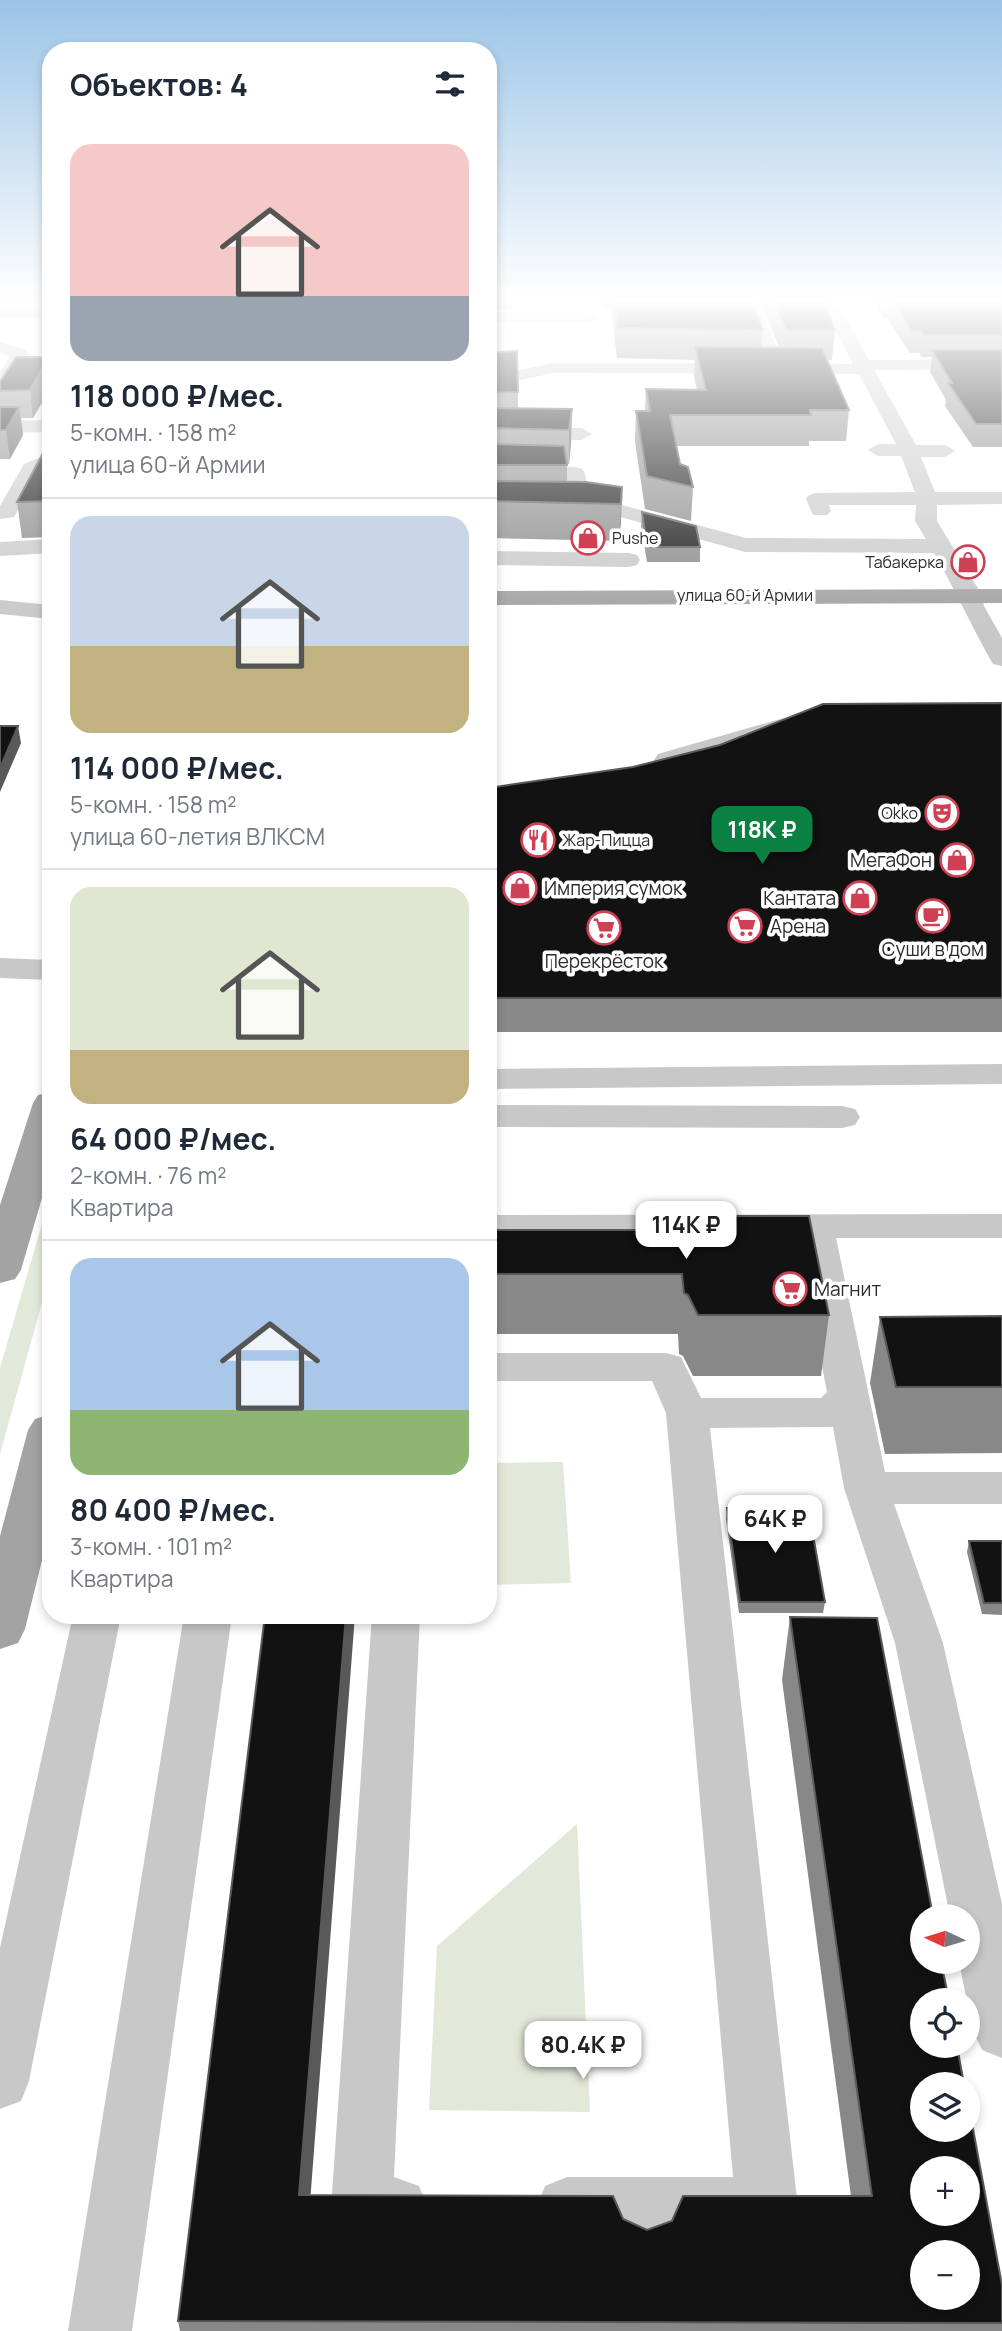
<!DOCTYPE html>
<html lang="ru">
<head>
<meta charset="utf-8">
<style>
	:root { --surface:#fff; --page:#f6f6f7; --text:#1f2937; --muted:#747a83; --line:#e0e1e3; --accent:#0b8043 }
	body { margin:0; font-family:Manrope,sans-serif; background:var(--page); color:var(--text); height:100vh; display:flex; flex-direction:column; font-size:26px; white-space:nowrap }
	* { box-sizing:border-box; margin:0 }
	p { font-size:23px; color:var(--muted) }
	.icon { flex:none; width:38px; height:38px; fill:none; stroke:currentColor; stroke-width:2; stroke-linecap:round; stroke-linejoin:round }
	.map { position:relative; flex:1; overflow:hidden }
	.sheet { position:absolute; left:42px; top:42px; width:455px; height:1582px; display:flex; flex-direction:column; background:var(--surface); border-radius:28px; box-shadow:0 4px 10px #0003 }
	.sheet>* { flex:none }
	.needle { width:46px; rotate:274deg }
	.buttons { position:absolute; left:910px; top:1904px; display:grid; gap:14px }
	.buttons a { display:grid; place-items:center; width:70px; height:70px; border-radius:50%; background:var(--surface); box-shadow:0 4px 10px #0003; font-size:35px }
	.price { position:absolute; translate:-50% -60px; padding:0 16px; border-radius:14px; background:#fff; color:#222; font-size:23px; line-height:46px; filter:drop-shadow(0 2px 4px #0008) }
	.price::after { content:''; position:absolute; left:50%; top:42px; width:21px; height:16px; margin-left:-10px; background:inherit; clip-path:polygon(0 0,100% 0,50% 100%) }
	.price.selected { background:var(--accent); color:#fff }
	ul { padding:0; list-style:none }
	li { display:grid; align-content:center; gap:14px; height:371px; padding:0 28px }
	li+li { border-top:2px solid var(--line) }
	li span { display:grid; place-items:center; height:217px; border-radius:21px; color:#555 }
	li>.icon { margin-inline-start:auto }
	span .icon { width:126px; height:126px; fill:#fffc; stroke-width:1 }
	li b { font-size:30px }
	h2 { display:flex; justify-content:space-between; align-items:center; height:84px; padding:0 28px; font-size:30px }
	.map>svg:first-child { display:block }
</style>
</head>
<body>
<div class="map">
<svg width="1002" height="2331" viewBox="0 0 1002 2331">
	<rect width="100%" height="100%" fill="#fff"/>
	<path fill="#e2e8da" d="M 51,1193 L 51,1270 L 0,1454 L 0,1368 Z
		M 563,1462 L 571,1583 L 488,1585 L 488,1463 Z
		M 577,1824 L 590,2112 L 429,2110 L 437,1946 Z"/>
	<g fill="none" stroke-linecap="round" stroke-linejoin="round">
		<path fill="#c8c8c8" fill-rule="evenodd" d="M 743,301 L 759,301 L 782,363 L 853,364 L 820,301 L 836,301 L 869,360 L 1002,359 L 1002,369 L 874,370 L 916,445 L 945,445 L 955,451 L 945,457 L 921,457 L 935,492 L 1002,492 L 1002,504 L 937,505 L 937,521 L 982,595 L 984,606 L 1002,638 L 1002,666 L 993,664 L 990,659 C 970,623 954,588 934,553 L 745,552 L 617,516 L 488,515 L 488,503 L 618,504 L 746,538 L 926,539 L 915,521 L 916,505 L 829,505 L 831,511 L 827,515 L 813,515 L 806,499 L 809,495 L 816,493 L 915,492 L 901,456 L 878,456 L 868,450 L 878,444 L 896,444 L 859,374 L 554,373 L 505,383 L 488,383 L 488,373 L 505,373 L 554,363 L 764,363 Z
			M 0,308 L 51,308 L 51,318 L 0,318 Z
			M 488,312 L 590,312 L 598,317 L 590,322 L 488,322 Z
			M 0,342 L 26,350 L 29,354 L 6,392 L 0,393 L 0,373 L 10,356 L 0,353 Z
			M 51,420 L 51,432 L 0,433 L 0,421 Z
			M 488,428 L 582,428 L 592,434 L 582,440 L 488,440 Z
			M 51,453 L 51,467 L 39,472 L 14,517 L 0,519 L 0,506 L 24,464 Z
			M 488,465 L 575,467 L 582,469 C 587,475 588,486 583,492 L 569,492 L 565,479 L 488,477 Z
			M 51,539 L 51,553 L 0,556 L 0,542 Z
			M 488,551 L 629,553 L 637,555 L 640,560 L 637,565 L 629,567 L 488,565 Z
			M 0,600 L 51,605 L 51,619 L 0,614 Z
			M 794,715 L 803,717 L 807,723 L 803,729 L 668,768 L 658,766 L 654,760 L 658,754 Z
			M 0,958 L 51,960 L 51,980 L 0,978 Z
			M 1002,1064 L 1002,1084 L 488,1089 L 488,1069 Z
			M 488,1105 L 842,1106 L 855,1109 L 860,1117 L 855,1125 L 842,1128 L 488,1127 Z
			M 1002,1214 L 1002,1238 L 836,1238 L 885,1472 L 1002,1472 L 1002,1504 L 894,1504 L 943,1643 L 1002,1904 L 1002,2058 L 982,2050 L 973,2031 L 959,1962 L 968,1962 L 968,1916 L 950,1916 L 895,1643 L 844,1488 L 833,1427 L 710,1428 L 798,2208 L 789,2230 L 767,2239 L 567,2239 L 545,2230 L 536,2208 L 545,2186 L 567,2177 L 733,2177 L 666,1413 L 652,1381 L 488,1381 L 488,1353 L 666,1353 L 681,1357 L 701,1398 L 821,1398 L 827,1392 L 797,1238 L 488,1239 L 488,1215 Z
			M 73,1615 L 121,1615 L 29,2081 L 21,2101 L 0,2109 L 0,1948 Z
			M 184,1615 L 232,1615 L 132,2331 L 68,2331 Z
			M 372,1615 L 420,1615 L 394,2177 L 419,2186 L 428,2208 L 419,2230 C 389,2242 370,2242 340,2230 L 331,2208 Z"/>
		<path fill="#a3a3a3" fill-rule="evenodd" d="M 1002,589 L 1002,603 L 488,605 L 488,591 Z
			M 51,1092 L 51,1167 L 21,1270 L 15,1279 L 0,1283 L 0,1205 L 33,1103 L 38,1095 Z
			M 51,1414 L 51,1524 L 25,1629 L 18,1643 L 0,1649 L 0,1536 L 28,1430 L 35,1419 Z"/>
	</g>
	<path fill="#888" d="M 0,301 L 51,301 L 51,305 L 0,305 Z
		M 488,301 L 514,301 L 514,309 L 488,309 Z
		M 603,301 L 752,301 L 763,330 L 761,347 L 779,347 L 760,301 L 824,301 L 835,330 L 832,360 L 827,360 L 849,410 L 846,441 L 809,441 L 809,446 L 676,446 L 680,464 L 693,487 L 691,521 L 645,509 L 635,442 L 636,411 L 645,411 L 646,389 L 697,390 L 694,376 L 695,360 L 617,358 L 611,308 L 604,308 Z
		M 874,301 L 1002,301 L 1002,447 L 973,447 L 945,406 L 946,400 L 930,372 L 932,357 L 921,357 L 919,353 L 910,353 L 887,318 L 883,318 Z
		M 488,353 L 518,392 L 518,408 L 572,409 L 571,443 L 569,464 L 567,464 L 567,482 L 622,487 L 619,541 L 488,538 Z
		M 49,357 L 51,387 L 33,418 L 21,418 L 23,435 L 10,459 L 0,459 L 0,382 Z
		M 51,440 L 51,537 L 22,538 L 17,502 Z
		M 642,512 L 700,547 L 700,562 L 647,562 L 641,526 Z
		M 1002,703 L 1002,1032 L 488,1032 L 488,788 L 633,767 Z
		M 708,1216 L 829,1315 L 821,1376 L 693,1376 L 683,1356 L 679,1354 L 678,1334 L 488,1334 L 488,1230 L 707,1230 Z
		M 1002,1316 L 1002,1453 L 885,1454 L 870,1383 L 880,1317 Z
		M 727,1508 L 825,1602 L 823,1613 L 739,1613 L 726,1519 Z
		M 969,1541 L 1002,1541 L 1002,1615 L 982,1614 L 967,1552 Z
		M 790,1617 L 1002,2285 L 1002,2331 L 180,2331 L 178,2321 L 311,2195 L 623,2219 L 647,2230 L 851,2196 L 782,1680 Z"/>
	<path fill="#595959" d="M 49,357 L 51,387 L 33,418 L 30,390 Z
		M 19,407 L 23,435 L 10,459 L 6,430 Z
		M 572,409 L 571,443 L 569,464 L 569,430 Z
		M 622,487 L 621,523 L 619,541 L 621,504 Z
		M 51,501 L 51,522 L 48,502 Z
		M 18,726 L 21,743 L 0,792 L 0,768 Z
		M 346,1615 L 355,1615 L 306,2255 L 299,2195 Z"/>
	<path fill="#121212" stroke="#595959" stroke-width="2" fill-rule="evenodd" d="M 614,301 L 752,301 L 763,330 L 618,328 Z
		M 774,301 L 824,301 L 835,330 L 786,330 Z
		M 892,301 L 1002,301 L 1002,335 L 924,335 L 921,331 L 912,331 Z
		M 695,347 L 822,348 L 849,410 L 810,410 L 811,415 L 670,415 L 680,464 L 688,467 L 693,487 L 647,476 L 636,411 L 650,411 L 646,389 L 706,390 Z
		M 932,350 L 1002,350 L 1002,424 L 976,424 L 948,383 L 952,383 Z
		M 517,351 L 518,392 L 488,393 L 488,353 Z
		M 16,357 L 49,357 L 30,390 L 0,391 L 0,382 Z
		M 0,407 L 19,407 L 6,430 L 0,430 Z
		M 488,408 L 572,409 L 569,430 L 488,428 Z
		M 51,440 L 51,501 L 17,502 L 44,451 Z
		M 488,444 L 564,446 L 567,465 L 488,465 Z
		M 488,481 L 586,482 L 622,487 L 621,504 L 488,501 Z
		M 642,512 L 696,526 L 700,547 L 647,547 Z
		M 1002,703 L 1002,998 L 488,998 L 488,788 L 633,767 L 720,745 L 823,704 Z
		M 0,726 L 18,726 L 0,768 Z
		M 708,1216 L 809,1216 L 829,1315 L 698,1315 L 688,1295 L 684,1293 L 682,1274 L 488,1274 L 488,1230 L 710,1230 Z
		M 1002,1316 L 1002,1387 L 896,1387 L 880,1317 Z
		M 808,1507 L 825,1602 L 740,1602 L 727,1508 Z
		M 969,1541 L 1002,1541 L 1002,1603 L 984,1603 Z
		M 265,1615 L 346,1615 L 299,2195 L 613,2196 L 623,2219 L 647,2230 L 672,2221 L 683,2196 L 872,2196 L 790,1617 L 877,1618 L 933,1916 L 922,1916 L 922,1962 L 941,1962 L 949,2000 L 922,2000 L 922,2046 L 957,2046 L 964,2084 L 922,2084 L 922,2130 L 968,2130 L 968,2102 L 1002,2285 L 1002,2323 L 178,2321 ZM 922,2168 L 968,2168 L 968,2214 L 922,2214 ZM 922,2252 L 968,2252 L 968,2298 L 922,2298 Z"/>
	<linearGradient id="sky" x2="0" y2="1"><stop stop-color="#9bc4e7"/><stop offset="0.48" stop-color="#fff"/><stop offset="1" stop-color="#fff" stop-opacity="0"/></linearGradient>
	<rect width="1002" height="627" fill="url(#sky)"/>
	<defs>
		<symbol id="shop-ring" viewBox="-11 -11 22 22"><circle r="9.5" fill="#fff" stroke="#d04054" stroke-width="1.5"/><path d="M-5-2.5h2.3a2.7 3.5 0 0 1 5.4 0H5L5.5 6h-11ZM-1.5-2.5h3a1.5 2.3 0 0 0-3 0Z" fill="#d04054"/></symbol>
		<symbol id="theatre-ring" viewBox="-11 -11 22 22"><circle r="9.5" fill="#fff" stroke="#d04054" stroke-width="1.5"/><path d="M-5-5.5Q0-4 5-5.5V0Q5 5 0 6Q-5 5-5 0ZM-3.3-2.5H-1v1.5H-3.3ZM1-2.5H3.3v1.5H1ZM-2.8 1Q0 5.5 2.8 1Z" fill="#d04054"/></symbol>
		<symbol id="restaurant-ring" viewBox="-11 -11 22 22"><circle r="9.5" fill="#fff" stroke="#d04054" stroke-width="1.5"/><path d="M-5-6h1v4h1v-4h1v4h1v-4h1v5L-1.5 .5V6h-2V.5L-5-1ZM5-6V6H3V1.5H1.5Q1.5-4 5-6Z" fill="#d04054"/></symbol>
		<symbol id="cafe-ring" viewBox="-11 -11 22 22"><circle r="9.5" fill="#fff" stroke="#d04054" stroke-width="1.5"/><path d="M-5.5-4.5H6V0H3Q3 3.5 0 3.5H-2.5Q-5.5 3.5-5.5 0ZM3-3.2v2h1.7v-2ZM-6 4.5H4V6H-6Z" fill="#d04054"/></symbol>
		<symbol id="supermarket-ring" viewBox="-11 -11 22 22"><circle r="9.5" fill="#fff" stroke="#d04054" stroke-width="1.5"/><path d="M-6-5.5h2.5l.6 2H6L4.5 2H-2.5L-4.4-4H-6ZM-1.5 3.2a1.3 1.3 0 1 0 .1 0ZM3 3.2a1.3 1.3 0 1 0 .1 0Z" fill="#d04054"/></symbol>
	</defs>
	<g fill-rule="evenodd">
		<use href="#shop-ring" x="569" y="519" width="38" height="38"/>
		<use href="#shop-ring" x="949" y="543" width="38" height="38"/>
		<use href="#theatre-ring" x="923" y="794" width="38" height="38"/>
		<use href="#restaurant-ring" x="519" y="821" width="38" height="38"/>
		<use href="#shop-ring" x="938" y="841" width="38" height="38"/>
		<use href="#shop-ring" x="501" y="869" width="38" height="38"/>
		<use href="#shop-ring" x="841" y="879" width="38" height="38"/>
		<use href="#cafe-ring" x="914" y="897" width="38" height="38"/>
		<use href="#supermarket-ring" x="726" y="907" width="38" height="38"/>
		<use href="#supermarket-ring" x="585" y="909" width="38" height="38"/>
		<use href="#supermarket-ring" x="771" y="1270" width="38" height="38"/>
	</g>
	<g text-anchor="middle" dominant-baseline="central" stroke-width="7" stroke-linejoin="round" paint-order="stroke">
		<g font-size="16" fill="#2b2b2b" stroke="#fff" text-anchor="start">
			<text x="612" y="538">Pushe</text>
			<text x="944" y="562" text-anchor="end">Табакерка</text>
			<text x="918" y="813" text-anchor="end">Okko</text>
			<text x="562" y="840">Жар-Пицца</text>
		</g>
		<g font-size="16" fill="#2b2b2b" stroke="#fff">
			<text x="745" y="595">улица 60-й Армии</text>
		</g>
		<g font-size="19" fill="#2b2b2b" stroke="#fff" text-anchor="start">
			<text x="932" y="860" text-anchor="end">МегаФон</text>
			<text x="544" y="888">Империя сумок</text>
			<text x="836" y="898" text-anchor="end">Кантата</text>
			<text x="770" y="926">Арена</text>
			<text x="933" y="949" text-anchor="middle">Суши в дом</text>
			<text x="604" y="961" text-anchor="middle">Перекрёсток</text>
			<text x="814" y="1289">Магнит</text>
		</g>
	</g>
</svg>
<div class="buttons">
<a><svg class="needle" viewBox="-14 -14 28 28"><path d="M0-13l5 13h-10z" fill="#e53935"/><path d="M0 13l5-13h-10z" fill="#747a83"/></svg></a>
<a><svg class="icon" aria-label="locate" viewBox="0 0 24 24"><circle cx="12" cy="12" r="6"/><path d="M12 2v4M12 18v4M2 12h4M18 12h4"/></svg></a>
<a><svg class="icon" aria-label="layers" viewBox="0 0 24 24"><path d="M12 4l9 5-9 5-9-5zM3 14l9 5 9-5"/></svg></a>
<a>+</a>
<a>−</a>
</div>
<b class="price selected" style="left:762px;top:866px">118K ₽</b>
<b class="price" style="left:686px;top:1261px">114K ₽</b>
<b class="price" style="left:775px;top:1555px">64K ₽</b>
<b class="price" style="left:583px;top:2081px">80.4K ₽</b>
<section class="sheet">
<h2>Объектов: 4<svg class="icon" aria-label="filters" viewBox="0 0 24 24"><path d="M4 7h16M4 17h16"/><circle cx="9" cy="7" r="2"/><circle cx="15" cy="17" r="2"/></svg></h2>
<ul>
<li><span style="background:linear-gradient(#f6c9c9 70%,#9aa5b1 0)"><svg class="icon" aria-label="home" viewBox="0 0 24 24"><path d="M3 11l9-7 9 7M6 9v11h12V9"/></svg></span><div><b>118 000 ₽/мес.</b><p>5-комн. · 158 m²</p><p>улица 60-й Армии</p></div></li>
<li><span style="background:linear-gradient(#c9d6e8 60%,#c2b280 0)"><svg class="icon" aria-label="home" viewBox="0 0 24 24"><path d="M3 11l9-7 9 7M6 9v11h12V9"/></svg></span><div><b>114 000 ₽/мес.</b><p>5-комн. · 158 m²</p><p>улица 60-летия ВЛКСМ</p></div></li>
<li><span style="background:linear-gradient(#dfe7d0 75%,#c2b280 0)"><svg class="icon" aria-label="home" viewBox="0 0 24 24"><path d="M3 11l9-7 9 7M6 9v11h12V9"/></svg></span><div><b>64 000 ₽/мес.</b><p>2-комн. · 76 m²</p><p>Квартира</p></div></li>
<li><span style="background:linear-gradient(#a9c7e8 70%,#8fb573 0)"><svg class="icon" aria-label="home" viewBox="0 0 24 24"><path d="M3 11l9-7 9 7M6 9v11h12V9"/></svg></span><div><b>80 400 ₽/мес.</b><p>3-комн. · 101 m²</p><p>Квартира</p></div></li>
</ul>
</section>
</div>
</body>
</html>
